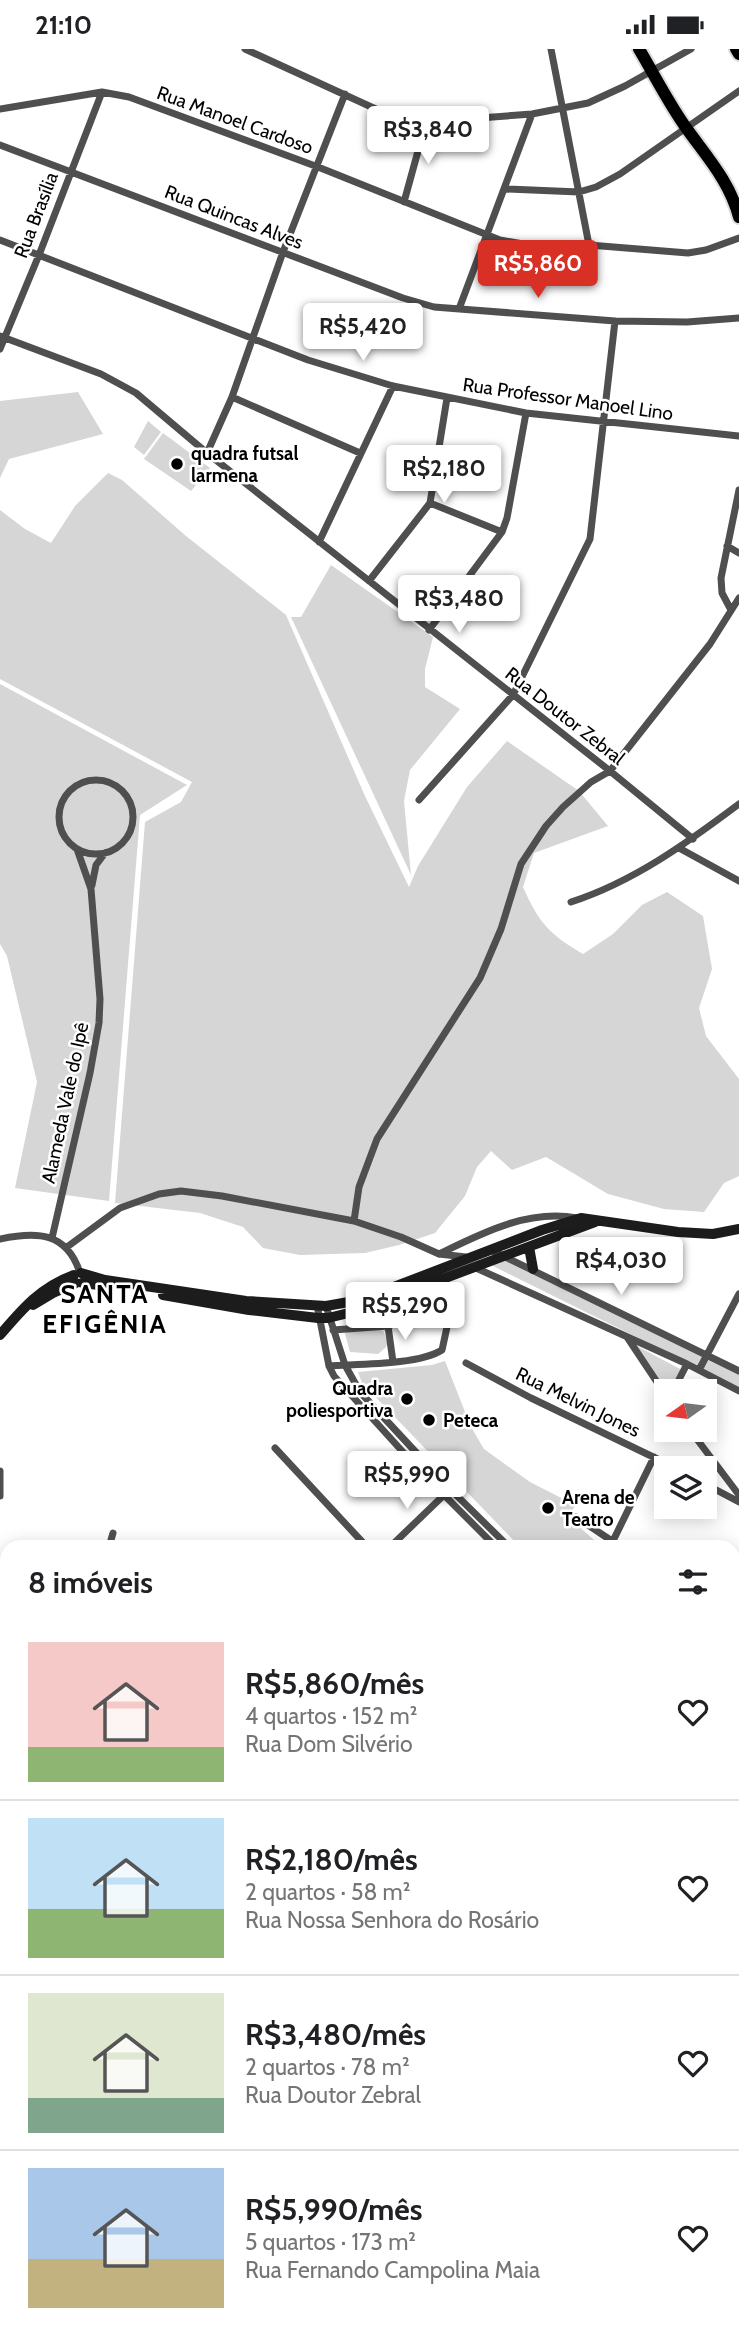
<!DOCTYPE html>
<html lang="pt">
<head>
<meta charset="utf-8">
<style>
	:root { --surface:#fff; --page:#f2f2f2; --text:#202124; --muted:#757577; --line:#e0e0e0; --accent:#d93025 }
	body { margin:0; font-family:Cabin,sans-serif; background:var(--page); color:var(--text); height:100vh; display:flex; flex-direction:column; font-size:26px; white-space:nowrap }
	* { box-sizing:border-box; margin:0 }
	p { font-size:23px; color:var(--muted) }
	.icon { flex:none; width:38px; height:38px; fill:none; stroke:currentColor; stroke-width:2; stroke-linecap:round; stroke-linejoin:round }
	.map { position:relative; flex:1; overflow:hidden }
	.panel { position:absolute; left:0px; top:1491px; width:740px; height:800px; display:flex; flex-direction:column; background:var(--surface); border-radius:21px 21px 0 0; box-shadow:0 4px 18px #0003 }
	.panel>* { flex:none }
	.needle { width:46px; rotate:256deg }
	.controls { position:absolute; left:654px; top:1330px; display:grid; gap:14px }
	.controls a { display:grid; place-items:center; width:63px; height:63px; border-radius:0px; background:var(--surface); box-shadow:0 4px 18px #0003; font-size:35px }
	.price { position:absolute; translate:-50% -60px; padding:0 16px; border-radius:7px; background:#fff; color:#222; font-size:23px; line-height:46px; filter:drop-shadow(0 2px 4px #0008) }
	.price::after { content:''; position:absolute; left:50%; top:42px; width:21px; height:16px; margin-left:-10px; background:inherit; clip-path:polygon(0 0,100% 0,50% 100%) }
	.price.current { background:var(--accent); color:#fff }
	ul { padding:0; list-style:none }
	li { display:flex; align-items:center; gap:21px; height:175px; padding:0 28px }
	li+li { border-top:2px solid var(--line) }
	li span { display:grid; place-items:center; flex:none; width:196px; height:140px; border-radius:0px; color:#555 }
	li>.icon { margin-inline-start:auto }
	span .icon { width:84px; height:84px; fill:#fffc; stroke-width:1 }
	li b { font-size:30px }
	h2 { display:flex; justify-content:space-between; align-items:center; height:84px; padding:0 28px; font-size:30px }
	.status { display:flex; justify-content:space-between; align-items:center; height:49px; padding:0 35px; background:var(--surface); direction:ltr }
	.status svg { height:19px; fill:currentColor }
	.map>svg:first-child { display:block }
</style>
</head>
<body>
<div class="status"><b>21:10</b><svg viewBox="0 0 49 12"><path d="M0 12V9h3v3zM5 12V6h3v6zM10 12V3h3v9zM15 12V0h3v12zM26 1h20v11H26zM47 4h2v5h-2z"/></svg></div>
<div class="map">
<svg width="739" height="2290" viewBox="0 0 739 2290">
	<rect width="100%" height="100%" fill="#fff"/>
	<path fill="#d6d6d6" d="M 78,343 L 103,385 L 9,410 L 0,429 L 0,352 Z
		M 148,372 L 161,383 L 144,406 L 134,398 Z
		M 163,384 L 210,419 L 191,442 L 144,410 Z
		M 108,424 L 122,431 L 186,487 L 286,566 L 365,747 L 409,838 L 418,817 L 467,738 L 507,692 L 579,742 L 608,777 L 534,804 L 523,838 C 539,874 549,885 583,905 L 613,885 L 642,856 L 667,843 L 703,867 L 712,920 L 699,959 L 706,987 L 739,1030 L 739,1127 L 724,1134 L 704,1163 L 664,1160 L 608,1145 L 546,1108 L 512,1121 L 491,1102 L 477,1118 L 465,1147 L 435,1184 L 399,1196 L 365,1204 L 300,1206 L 263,1199 L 243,1178 L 200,1164 L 115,1154 L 145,773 L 181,753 L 192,733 L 0,630 L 0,461 L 25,480 L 51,494 L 75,457 Z
		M 331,516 L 433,588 L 425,620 L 425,638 L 460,660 L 410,721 L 404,752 L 411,826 L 291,568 L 301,568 Z
		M 0,635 L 187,736 L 140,766 L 109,1152 L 15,1139 L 37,1033 L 7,907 L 0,895 Z
		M 503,1211 L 704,1306 L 697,1318 L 491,1216 Z
		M 374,1280 L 383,1282 L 388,1293 L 386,1298 L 378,1305 L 350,1303 L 344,1281 Z
		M 637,1297 L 682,1321 L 667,1341 Z
		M 707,1311 L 739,1325 L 739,1340 L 700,1322 Z
		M 445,1312 L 471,1378 L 484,1400 L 530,1433 L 575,1456 L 569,1469 L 600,1496 L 598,1498 L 520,1498 L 362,1334 L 358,1323 L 432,1316 Z
		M 733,1710 L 739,1713 L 739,1932 L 733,1928 Z"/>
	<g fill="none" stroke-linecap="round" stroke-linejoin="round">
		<defs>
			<path id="highway" d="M 639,0 C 655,27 669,55 687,80 C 707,108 730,133 739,168
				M 736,0 L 739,5"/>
		</defs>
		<use href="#highway" stroke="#dbdbdb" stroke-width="16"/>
		<path stroke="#4f4f4f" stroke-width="7" d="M 245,0 L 391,67 L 426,73 L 532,65 L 588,54 L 625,37 L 691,0
			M 551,0 L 589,196
			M 0,60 L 102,43 L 129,48 L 318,118 L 500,191 L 523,195 L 589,196 L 688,204 L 706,201 L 739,189
			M 0,96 L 403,249 L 434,258 L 615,272 L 687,273 L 739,269
			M 505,140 L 579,143 L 596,138 L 620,125 L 739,42
			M 404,153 L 426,73
			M 0,191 L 308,311 L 393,337 L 526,364 L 739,387
			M 459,260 L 532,65
			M 0,287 L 101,325 L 136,344 L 207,404 L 610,722 L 693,790
			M 0,300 L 39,206 L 102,43
			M 232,348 L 360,404
			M 207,404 L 232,348 L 283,203 L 345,45
			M 430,454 L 502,483
			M 319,493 L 393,337
			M 727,497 L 739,504
			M 369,532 L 430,454 L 447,349
			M 731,561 L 722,544 L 721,529 L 739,441
			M 429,581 L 502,483 L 507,469 L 526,364
			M59 768a37 37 0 1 1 74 0a37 37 0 1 1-74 0Z
			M 419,751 L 513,646 L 590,490 L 615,272
			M 679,799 L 739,832
			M 92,836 L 96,816 L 105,804
			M 571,853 C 633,833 687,794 739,755
			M 354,1172 L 359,1138 L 377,1090 L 480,929 L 501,880 L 521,815 L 546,777 L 563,758 L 591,733 L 610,722 L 710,595 L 739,549
			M 52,1189 L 90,1024 L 99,974 L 100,950 L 91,840 L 77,800
			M 0,1190 C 37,1182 67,1183 80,1224
			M 67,1198 L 120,1159 L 159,1145 L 181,1142 L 222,1147 L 354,1172 L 401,1188 L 439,1205 L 466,1208
			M 491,1201 L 739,1322
			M 439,1205 C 482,1184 528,1160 577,1169
			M 476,1219 L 687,1315 L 739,1342
			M 317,1256 L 329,1317 L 334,1327 L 422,1424 L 496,1498
			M 326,1257 L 345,1316 L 360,1343 L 451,1441 L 509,1498
			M 388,1277 L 393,1313
			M 627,1288 L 667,1348
			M 466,1314 L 531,1349 L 676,1419
			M 329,1317 C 359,1315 418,1316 442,1301 L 447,1278 L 442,1268 L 431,1265 L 388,1277 L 333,1281
			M 699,1321 L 739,1245
			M 673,1342 L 687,1315
			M 690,1381 L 739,1446
			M 275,1399 L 367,1498
			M 0,1422 L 0,1447
			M 705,1435 L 739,1453
			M 576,1468 L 621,1498
			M 109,1498 L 113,1484
			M 390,1498 L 444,1446
			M 610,1498 L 654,1408
			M 733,1551 L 739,1554
			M 733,1655 L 739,1657
			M 0,1715 L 7,1711
			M 0,1822 L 7,1808
			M 0,1905 L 7,1905
			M 733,1961 L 737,1966 L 733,1979
			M 733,2053 L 739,2068
			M 0,2059 L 7,2057
			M 733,2131 L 739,2120
			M 0,2202 L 7,2201
			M 733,2202 L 739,2203
			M 0,2264 L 7,2267
			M 42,2284 L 55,2290
			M 240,2284 L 252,2290
			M 435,2284 L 447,2290
			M 69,2290 L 72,2284
			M 268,2290 L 272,2284
			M 368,2290 L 371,2284"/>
		<path stroke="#1c1c1c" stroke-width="10" d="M 529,1198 L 533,1220
			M 81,1224 L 105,1231 L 246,1252 L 326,1257 L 360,1251 L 542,1181 L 581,1169 L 678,1183 L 713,1185 L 739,1180
			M 82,1234 L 107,1237
			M 163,1246 L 249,1261 L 318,1269 L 328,1269 L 357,1262 L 595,1173
			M 33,1256 L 53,1244 L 76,1234
			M 0,1286 C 23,1259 41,1238 74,1226"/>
		<use href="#highway" stroke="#000" stroke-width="12"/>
	</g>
	<g fill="#000" stroke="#fff" stroke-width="2.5">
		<circle cx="177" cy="415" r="7"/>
		<circle cx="407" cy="1350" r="7"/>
		<circle cx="429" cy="1371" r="7"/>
		<circle cx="548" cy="1459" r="7"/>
	</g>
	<g text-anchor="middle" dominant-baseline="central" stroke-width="5" stroke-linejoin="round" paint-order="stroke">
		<g font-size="19" fill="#000" stroke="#fff">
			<text transform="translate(235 71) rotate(20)">Rua Manoel Cardoso</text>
			<text transform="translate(36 166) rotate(-69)">Rua Brasília</text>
			<text transform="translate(234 168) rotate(21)">Rua Quincas Alves</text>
			<text transform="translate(568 350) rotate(8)">Rua Professor Manoel Lino</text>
			<text transform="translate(565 667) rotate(38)">Rua Doutor Zebral</text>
			<text transform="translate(65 1054) rotate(-78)">Alameda Vale do Ipê</text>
			<text transform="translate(578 1353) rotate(26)">Rua Melvin Jones</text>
		</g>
		<g font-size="19" font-weight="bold" fill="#000" stroke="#fff" text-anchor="start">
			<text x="191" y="404">quadra futsal<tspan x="191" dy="22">larmena</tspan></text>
			<text x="393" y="1339" text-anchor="end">Quadra<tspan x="393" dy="22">poliesportiva</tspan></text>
			<text x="443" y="1371">Peteca</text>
			<text x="562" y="1448">Arena de<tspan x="562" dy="22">Teatro</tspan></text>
		</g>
		<g font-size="26" font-weight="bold" letter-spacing="2" fill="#000" stroke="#fff">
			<text x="105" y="1245">SANTA<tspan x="105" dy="30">EFIGÊNIA</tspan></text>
		</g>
	</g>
</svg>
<div class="controls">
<a><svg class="needle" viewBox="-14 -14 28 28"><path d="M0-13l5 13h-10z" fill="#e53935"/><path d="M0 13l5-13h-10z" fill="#757577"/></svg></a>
<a><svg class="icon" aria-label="layers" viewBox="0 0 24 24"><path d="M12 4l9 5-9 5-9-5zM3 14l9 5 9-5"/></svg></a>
</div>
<b class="price" style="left:428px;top:117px">R$3,840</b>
<b class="price current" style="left:538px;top:251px">R$5,860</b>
<b class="price" style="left:363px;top:314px">R$5,420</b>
<b class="price" style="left:444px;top:456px">R$2,180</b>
<b class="price" style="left:459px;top:586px">R$3,480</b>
<b class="price" style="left:621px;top:1248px">R$4,030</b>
<b class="price" style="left:405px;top:1293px">R$5,290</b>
<b class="price" style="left:407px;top:1462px">R$5,990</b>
<section class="panel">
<h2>8 imóveis<svg class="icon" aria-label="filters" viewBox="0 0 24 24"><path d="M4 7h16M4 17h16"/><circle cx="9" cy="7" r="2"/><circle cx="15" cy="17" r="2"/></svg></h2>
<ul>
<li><span style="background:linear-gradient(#f6c9c9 75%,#8fb573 0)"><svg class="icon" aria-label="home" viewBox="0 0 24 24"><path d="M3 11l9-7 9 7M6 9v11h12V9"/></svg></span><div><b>R$5,860/mês</b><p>4 quartos · 152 m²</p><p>Rua Dom Silvério</p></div><svg class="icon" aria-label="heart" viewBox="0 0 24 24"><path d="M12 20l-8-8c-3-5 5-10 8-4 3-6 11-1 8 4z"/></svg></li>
<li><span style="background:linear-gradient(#bfe0f5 65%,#8fb573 0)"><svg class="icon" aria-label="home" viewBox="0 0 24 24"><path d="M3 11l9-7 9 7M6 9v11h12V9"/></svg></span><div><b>R$2,180/mês</b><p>2 quartos · 58 m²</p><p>Rua Nossa Senhora do Rosário</p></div><svg class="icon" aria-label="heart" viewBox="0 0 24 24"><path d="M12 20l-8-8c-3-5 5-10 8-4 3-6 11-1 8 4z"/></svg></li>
<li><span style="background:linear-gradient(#dfe7d0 75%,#7fa58c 0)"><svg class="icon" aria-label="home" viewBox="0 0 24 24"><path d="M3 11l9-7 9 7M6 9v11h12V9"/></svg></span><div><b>R$3,480/mês</b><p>2 quartos · 78 m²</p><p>Rua Doutor Zebral</p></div><svg class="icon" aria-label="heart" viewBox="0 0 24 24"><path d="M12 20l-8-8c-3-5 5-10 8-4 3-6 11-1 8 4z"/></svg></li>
<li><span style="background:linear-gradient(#a9c7e8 65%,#c2b280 0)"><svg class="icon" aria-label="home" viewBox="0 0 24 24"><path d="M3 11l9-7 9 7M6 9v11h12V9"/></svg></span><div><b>R$5,990/mês</b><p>5 quartos · 173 m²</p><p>Rua Fernando Campolina Maia</p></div><svg class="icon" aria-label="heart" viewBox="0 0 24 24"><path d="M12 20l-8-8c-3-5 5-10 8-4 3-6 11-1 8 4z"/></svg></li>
</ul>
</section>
</div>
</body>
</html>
